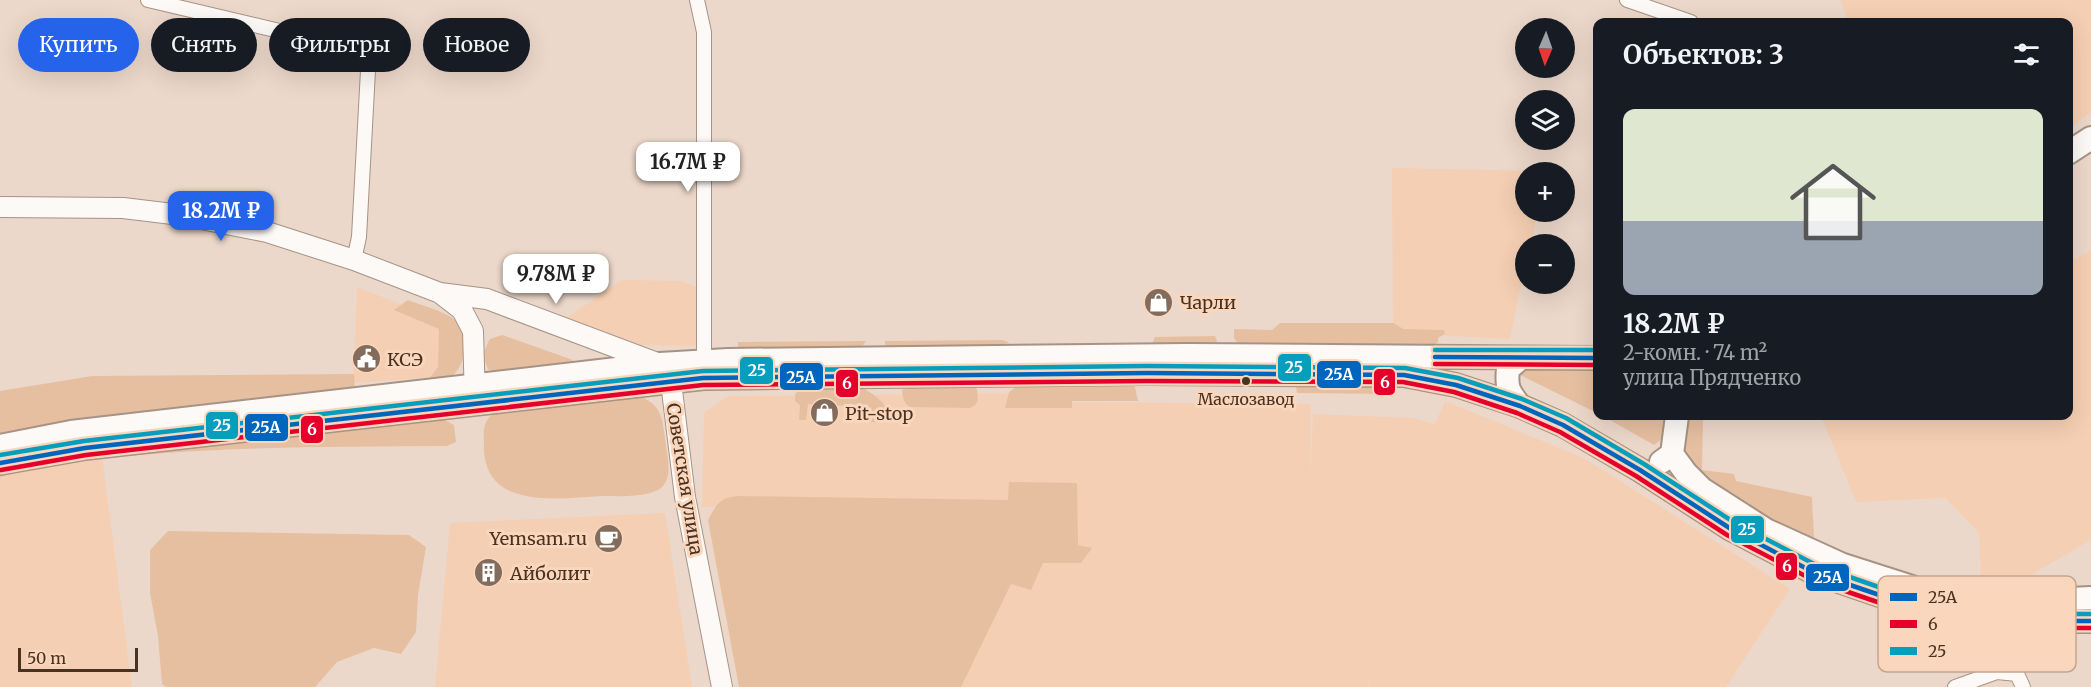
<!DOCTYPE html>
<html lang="ru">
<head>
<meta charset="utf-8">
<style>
	:root { --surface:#171b24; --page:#242831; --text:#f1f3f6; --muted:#9ea1a6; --accent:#2563eb }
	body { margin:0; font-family:Merriweather,serif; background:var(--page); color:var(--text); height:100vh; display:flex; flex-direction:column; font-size:22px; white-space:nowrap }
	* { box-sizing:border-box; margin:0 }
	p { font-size:20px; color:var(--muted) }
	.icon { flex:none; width:33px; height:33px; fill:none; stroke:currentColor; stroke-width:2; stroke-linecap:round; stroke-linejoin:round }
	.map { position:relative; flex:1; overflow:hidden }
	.sheet { position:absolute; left:1593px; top:18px; width:480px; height:402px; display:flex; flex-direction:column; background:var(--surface); border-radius:12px; box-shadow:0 6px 24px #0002 }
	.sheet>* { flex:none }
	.guide { position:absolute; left:18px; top:18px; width:570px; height:54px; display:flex; gap:12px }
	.needle { width:39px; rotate:182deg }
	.buttons { position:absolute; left:1515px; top:18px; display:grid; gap:12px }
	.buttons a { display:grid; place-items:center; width:60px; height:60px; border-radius:50%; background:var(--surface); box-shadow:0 6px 24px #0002; font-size:30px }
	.scale { position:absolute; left:18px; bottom:15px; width:120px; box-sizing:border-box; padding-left:6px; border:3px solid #4a3221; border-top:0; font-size:16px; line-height:21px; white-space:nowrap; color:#4a3221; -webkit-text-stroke:4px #fad6bc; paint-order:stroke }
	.price { position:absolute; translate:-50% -51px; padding:0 14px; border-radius:12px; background:#fff; color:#222; font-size:20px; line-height:39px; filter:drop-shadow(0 2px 3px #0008) }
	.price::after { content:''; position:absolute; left:50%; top:36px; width:18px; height:14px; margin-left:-9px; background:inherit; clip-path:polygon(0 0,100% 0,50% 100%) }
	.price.active { background:var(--accent); color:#fff }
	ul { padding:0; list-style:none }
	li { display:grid; align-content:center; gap:12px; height:318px; padding:0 30px }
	li span { display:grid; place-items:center; height:186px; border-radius:12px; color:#555 }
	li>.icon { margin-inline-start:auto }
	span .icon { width:108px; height:108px; fill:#fffc; stroke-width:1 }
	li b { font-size:26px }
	h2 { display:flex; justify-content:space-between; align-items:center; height:72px; padding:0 30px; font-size:26px }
	.chip { padding:0 21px; border-radius:27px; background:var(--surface); box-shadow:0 6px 24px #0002; font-size:21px; line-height:54px }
	.chip.active { background:var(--accent); color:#fff }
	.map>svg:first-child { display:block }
</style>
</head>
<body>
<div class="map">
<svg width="2091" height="687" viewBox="0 0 2091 687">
	<rect width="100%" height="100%" fill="#ecd8ca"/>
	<path fill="#f5cfb3" d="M 1841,0 L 2091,0 L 2091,112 L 2069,128 L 2068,22 L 1848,22 Z
		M 1392,168 L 1541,171 L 1526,172 L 1526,212 L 1537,212 L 1532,244 L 1526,244 L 1525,282 L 1520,289 L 1510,339 L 1393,333 Z
		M 2091,251 L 2091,540 L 2024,579 L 1981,577 L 1979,533 L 1946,498 L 1856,502 L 1824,423 L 1818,416 L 2068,416 L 2069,253 L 2074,259 Z
		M 622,280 L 681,281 L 697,287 L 700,346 L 641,345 L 566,318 Z
		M 357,287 L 443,321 L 448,339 L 436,377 L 353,383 Z
		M 1054,393 L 1063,402 L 1311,404 L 1310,484 L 1313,414 L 1413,418 L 1435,424 L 1445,401 L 1584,458 L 1790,589 L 1726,687 L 1370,687 L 1369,673 L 1369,687 L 961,687 L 1022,511 L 702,507 L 704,413 L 728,396 Z
		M 102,456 L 132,687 L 0,687 L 0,475 Z
		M 665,513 L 692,687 L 435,687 L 450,523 Z"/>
	<path fill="#e6bfa1" d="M 408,300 C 420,305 448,312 456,321 C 471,336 466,376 442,381 C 438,382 432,381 428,380 L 438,367 L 439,329 L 394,310 Z
		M 1280,323 L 1394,323 L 1403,329 L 1444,330 L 1445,334 L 1438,338 L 1438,342 L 1434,346 L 1238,344 L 1234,338 L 1234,329 L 1272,330 Z
		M 502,335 L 573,360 L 570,365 L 500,374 L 488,369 C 483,357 483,351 490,339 Z
		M 1215,336 L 1217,341 L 1215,344 L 1155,347 L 1153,342 L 1155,337 Z
		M 1003,340 L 1010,343 L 985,347 L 887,347 L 885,344 L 885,341 Z
		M 866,341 L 862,347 L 857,348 L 738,348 L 738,342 Z
		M 1520,369 L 1597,371 L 1597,413 L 1518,374 Z
		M 354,374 L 355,390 L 37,426 L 0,434 L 0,391 L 92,376 Z
		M 1295,382 L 1384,383 L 1388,394 L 1297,393 Z
		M 1020,384 L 1129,384 L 1135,387 L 1138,401 L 1072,401 L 1072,408 L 1005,408 L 1009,392 Z
		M 972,385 L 977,389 C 978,398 980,404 970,408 L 910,407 C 903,402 903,398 902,390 L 910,386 Z
		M 830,386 C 837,386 847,385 855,386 C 873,390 888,405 894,422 L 849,422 L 849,406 L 808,404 L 806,420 L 799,420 L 800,405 L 795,401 L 795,394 L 798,391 L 815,391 Z
		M 633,395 C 659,401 662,413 665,438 C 666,452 674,476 662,487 C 650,498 619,496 603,496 C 561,498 486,511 484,449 C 484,431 481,424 495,411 Z
		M 1603,416 L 1667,416 L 1662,439 L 1654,445 Z
		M 1688,416 L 1703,416 L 1702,470 L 1734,474 L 1736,481 L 1812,497 L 1814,538 L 1755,512 L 1701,475 L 1683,453 Z
		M 429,418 L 443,419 L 454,425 L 456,442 L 447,446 C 344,447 242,446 140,455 C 93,459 45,464 0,477 L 0,471 L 27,465 Z
		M 1009,482 L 1077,483 L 1078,545 L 1092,548 L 1081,563 L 1043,563 L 1031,590 L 1011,584 L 961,687 L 739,687 L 708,520 C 717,504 719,498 738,496 L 1008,500 Z
		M 168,531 L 409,535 L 426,547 L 418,595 L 416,632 L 401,654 L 374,648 L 337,662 L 315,687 L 166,687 L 162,684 L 158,636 L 150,593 L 150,550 Z"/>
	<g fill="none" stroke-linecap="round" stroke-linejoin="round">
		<defs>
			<path id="street" d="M 148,0 L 369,52 L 359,237 L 354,260
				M 697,0 L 704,32 L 704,362 L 700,364
				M 1627,0 L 1691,22
				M 1955,687 L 1997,672 L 2017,674 L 2023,687"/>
			<path id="secondary" d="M 0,207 L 123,208 L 181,215 L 267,232 L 354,260 L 440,293 L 487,299 L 660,364 L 671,382 L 685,497 L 722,687
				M 440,293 L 462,310 L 473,331 L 475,400"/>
			<path id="primary" d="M 2068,153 L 2091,138
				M 1520,406 C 1508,391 1506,387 1508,369 L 1521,358
				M 0,446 L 71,432 L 660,364 L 728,360 L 1187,355 L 1598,358
				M 1672,454 L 1686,473 L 1702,489 L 1766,530 L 1843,565 L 1918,589 L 1990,598 L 2069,599 L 2091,598
				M 1661,462 L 1672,454 L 1677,416
				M 0,463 L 85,448 L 703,378 L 1147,373 L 1404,375 L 1456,385 L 1520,406 L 1563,425 L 1640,470 L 1731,529 L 1815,573 L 1894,600 L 1963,614 L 2046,621 L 2091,621"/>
		</defs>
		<use href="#street" stroke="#a69385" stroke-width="16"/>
		<use href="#secondary" stroke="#a69385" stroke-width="22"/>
		<use href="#primary" stroke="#a69385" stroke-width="26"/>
		<use href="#street" stroke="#fcf9f7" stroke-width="14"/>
		<use href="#secondary" stroke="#fcf9f7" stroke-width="20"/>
		<use href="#primary" stroke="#fcf9f7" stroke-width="22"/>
		<defs>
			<path id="bus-1" d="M 1435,357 L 1598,358
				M 0,463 L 85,448 L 703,378 L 1147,373 L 1404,375 L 1456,385 L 1520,406 L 1563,425 L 1640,470 L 1731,529 L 1815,573 L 1894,600 L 1963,614 L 2046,621 L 2091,621"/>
			<path id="bus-2" d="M 1435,364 L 1598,365
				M 1,470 L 86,455 L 703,385 L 1147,381 L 1403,382 L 1454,392 L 1517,413 L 1560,432 L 1636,476 L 1727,535 L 1813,580 L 1892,607 L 1962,621 L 2045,628 L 2091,628"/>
			<path id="bus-3" d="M 1435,350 L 1598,350
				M 0,455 L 84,441 L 703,371 L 1147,366 L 1405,368 L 1458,378 L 1522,399 L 1566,418 L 1644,464 L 1735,523 L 1818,566 L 1896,593 L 1964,607 L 2046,614 L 2091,614"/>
		</defs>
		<use href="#bus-1" stroke="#fad6bc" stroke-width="9"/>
		<use href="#bus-2" stroke="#fad6bc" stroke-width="9"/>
		<use href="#bus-3" stroke="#fad6bc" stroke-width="9"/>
		<use href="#bus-1" stroke="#0065bd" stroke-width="4.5"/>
		<use href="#bus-2" stroke="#e4002b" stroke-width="4.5"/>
		<use href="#bus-3" stroke="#079dbd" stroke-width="4.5"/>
	</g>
	<defs>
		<symbol id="shop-disc" viewBox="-11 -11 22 22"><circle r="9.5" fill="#836c5c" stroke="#fad6bc"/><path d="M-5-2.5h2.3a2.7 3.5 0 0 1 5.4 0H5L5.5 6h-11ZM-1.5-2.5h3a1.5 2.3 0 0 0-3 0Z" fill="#fff"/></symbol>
		<symbol id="civic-disc" viewBox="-11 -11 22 22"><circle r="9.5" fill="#836c5c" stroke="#fad6bc"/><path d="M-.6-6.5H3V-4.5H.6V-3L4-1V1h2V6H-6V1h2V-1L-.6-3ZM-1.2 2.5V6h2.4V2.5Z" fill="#fff"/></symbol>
		<symbol id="cafe-disc" viewBox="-11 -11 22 22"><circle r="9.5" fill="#836c5c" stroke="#fad6bc"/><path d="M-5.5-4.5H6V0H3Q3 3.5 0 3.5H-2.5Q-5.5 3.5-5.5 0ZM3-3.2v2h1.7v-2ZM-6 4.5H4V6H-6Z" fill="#fff"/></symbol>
		<symbol id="building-disc" viewBox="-11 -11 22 22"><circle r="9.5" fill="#836c5c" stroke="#fad6bc"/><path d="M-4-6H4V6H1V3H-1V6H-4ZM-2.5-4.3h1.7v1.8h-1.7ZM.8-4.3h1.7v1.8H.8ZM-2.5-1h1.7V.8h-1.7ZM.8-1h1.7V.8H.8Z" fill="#fff"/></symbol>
	</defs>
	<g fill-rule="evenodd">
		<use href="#shop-disc" x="1142" y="286" width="33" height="33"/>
		<use href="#civic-disc" x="350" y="342" width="33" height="33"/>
		<use href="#shop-disc" x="808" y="396" width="33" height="33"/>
		<use href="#cafe-disc" x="592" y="522" width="33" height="33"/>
		<use href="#building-disc" x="472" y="556" width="33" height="33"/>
	</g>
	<circle fill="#4a3221" stroke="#fad6bc" stroke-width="2" cx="1246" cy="381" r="5"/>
	<g text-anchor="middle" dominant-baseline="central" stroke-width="6" stroke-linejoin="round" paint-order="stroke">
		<g font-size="16" fill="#4a3221" stroke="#fad6bc">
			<text x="1246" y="399">Маслозавод</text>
		</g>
		<g font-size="18" fill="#4a3221" stroke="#fad6bc" text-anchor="start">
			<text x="1180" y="302">Чарли</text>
			<text x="387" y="359">КСЭ</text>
			<text x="845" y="413">Pit-stop</text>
			<text x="587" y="538" text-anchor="end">Yemsam.ru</text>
			<text x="510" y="573">Айболит</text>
		</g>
		<g font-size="18" fill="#4a3221" stroke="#fad6bc">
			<text transform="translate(685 479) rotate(81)">Советская улица</text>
		</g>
	</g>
	<rect x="1878" y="576" width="198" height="96" rx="9" fill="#fad6bc" stroke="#c5a58e" stroke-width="1.5"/>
	<rect x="1890" y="593" width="27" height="8" fill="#0065bd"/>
	<rect x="1890" y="620" width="27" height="8" fill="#e4002b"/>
	<rect x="1890" y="647" width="27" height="8" fill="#079dbd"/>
	<g font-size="16" fill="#4a3221">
		<text x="1928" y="603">25А</text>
		<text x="1928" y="630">6</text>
		<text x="1928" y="657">25</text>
	</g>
	<g stroke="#fad6bc" stroke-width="2">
		<rect x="1277" y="353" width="35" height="29" rx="6" fill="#079dbd"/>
		<rect x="739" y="356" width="35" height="29" rx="6" fill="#079dbd"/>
		<rect x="1316" y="360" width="46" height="29" rx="6" fill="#0065bd"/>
		<rect x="779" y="362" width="45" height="29" rx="6" fill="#0065bd"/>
		<rect x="1373" y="368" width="23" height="28" rx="6" fill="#e4002b"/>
		<rect x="835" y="369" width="24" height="29" rx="6" fill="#e4002b"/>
		<rect x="205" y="411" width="34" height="29" rx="6" fill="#079dbd"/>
		<rect x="244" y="413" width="45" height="29" rx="6" fill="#0065bd"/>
		<rect x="300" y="415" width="24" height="29" rx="6" fill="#e4002b"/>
		<rect x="1730" y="515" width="35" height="29" rx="6" fill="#079dbd"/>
		<rect x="1775" y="552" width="23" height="29" rx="6" fill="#e4002b"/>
		<rect x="1805" y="563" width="45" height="29" rx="6" fill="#0065bd"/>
	</g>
	<g font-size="16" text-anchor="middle" font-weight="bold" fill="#fff">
		<text x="1294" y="373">25</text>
		<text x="757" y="376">25</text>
		<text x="1339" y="380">25А</text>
		<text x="801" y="383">25А</text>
		<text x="1385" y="388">6</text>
		<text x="847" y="389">6</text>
		<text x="222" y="431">25</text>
		<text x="266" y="433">25А</text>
		<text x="312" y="435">6</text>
		<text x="1747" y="535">25</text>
		<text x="1787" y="572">6</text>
		<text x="1828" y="583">25А</text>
	</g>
</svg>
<div class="buttons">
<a><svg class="needle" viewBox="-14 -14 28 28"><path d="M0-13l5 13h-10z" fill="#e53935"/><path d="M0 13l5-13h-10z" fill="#9ea1a6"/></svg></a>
<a><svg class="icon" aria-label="layers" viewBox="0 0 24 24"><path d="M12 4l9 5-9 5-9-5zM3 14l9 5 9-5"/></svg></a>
<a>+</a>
<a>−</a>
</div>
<div class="scale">50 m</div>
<b class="price" style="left:688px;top:193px">16.7M ₽</b>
<b class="price active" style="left:221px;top:242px">18.2M ₽</b>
<b class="price" style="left:556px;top:305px">9.78M ₽</b>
<div class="guide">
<a class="chip active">Купить</a>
<a class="chip">Снять</a>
<a class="chip">Фильтры</a>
<a class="chip">Новое</a>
</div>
<section class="sheet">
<h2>Объектов: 3<svg class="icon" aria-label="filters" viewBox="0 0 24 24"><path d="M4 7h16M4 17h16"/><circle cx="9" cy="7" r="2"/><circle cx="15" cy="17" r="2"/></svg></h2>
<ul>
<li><span style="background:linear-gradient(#dfe7d0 60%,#9aa5b1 0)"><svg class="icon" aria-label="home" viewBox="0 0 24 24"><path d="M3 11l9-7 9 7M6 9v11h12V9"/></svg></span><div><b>18.2M ₽</b><p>2-комн. · 74 m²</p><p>улица Прядченко</p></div></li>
</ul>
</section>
</div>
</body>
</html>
